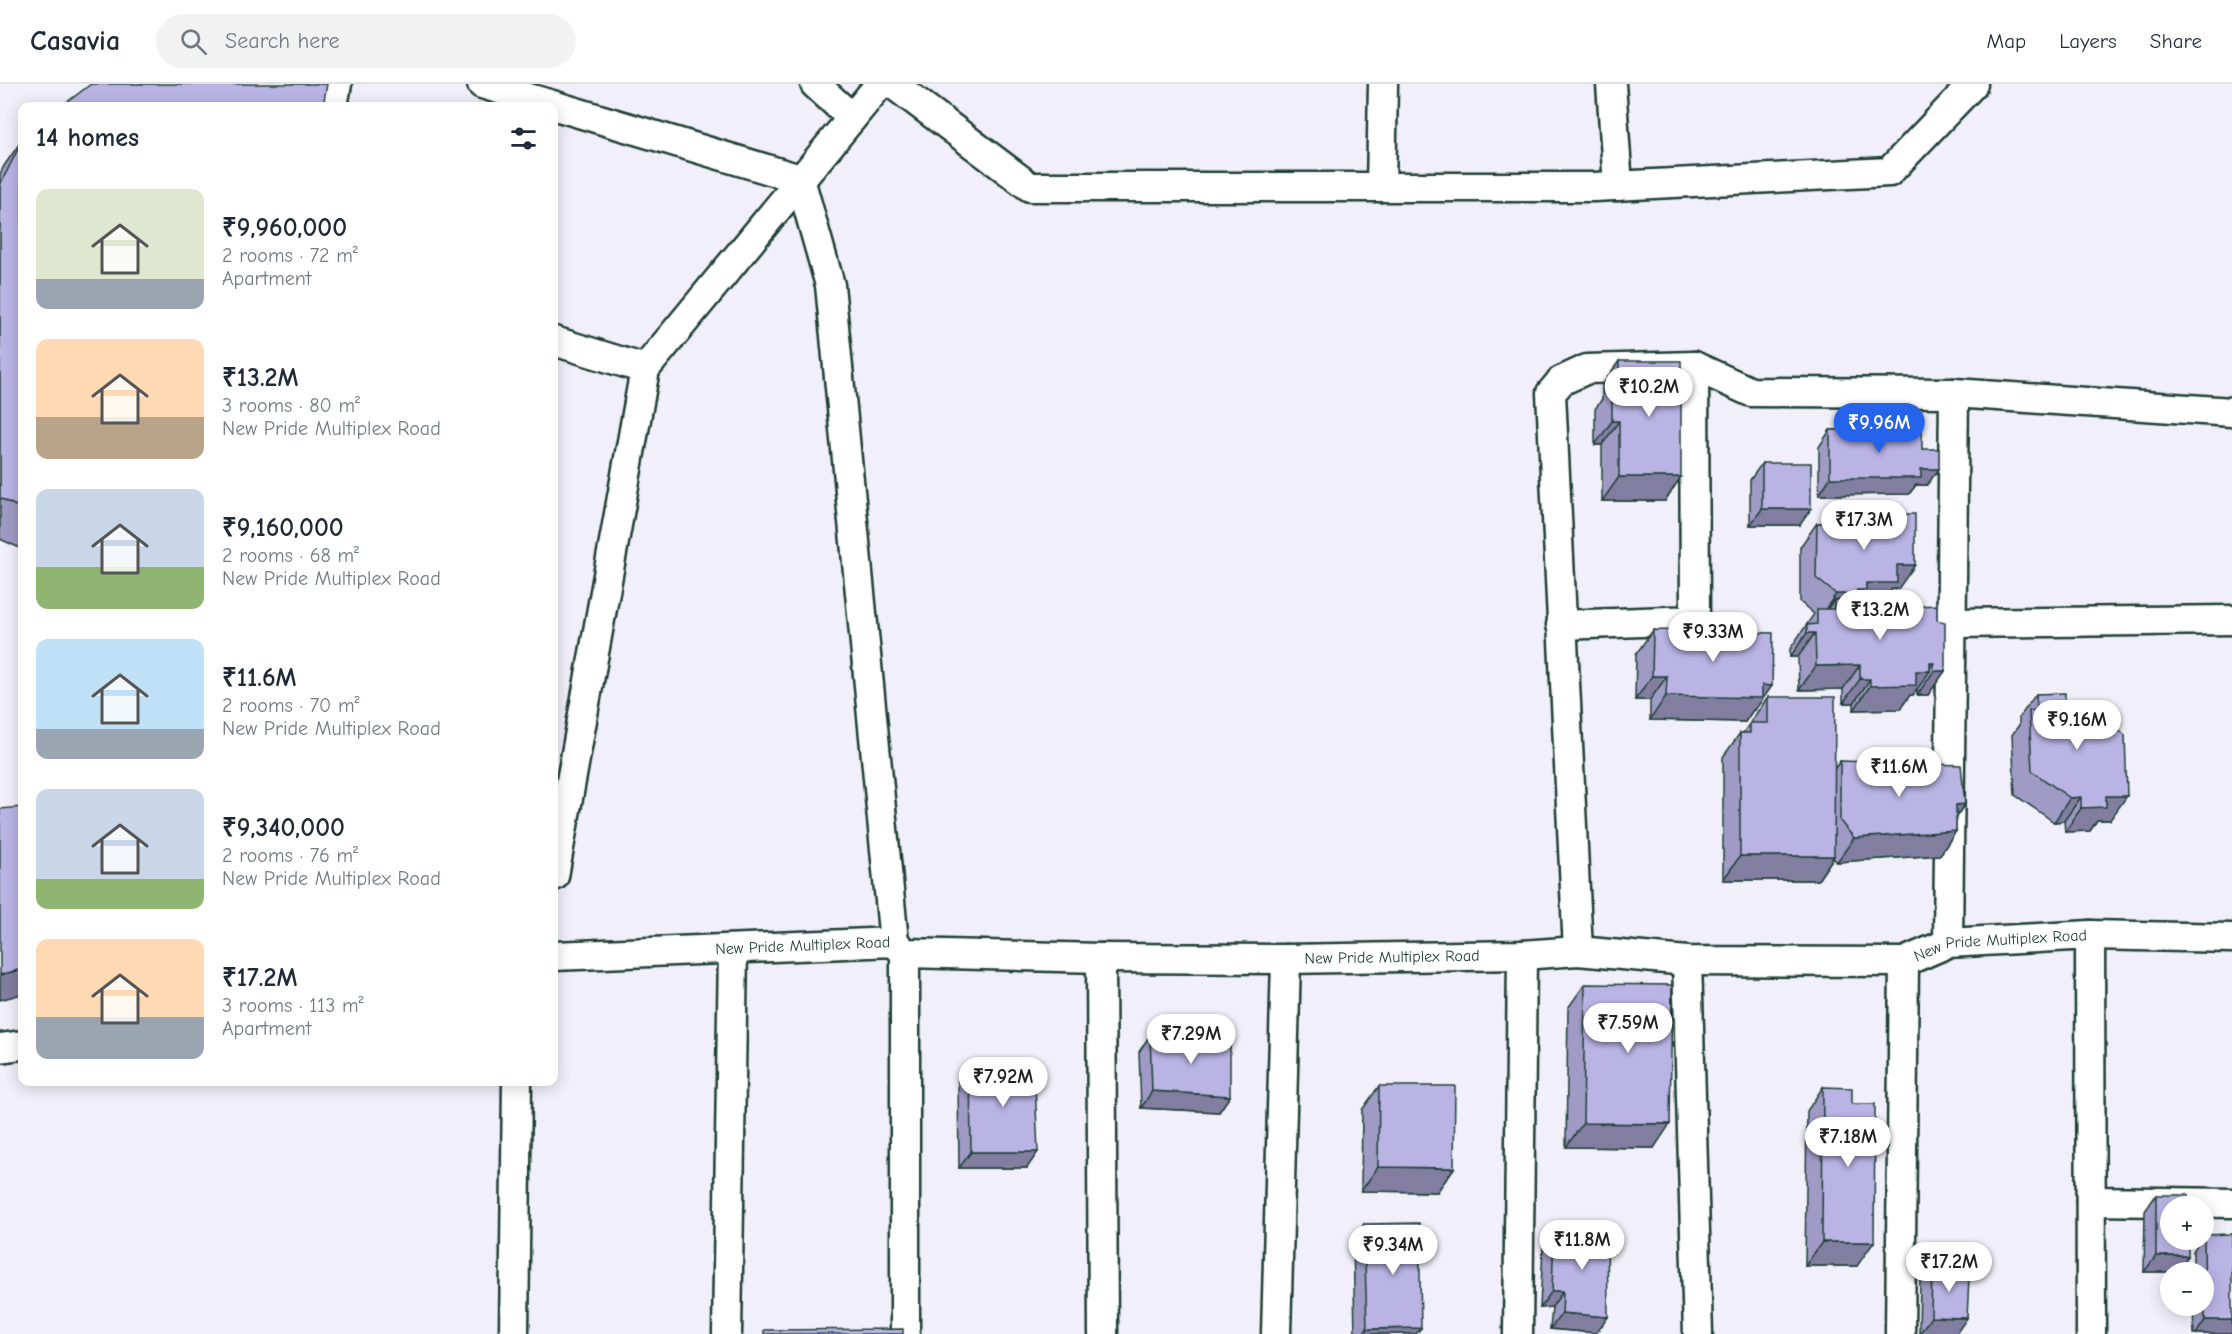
<!DOCTYPE html>
<html lang="en">
<head>
<meta charset="utf-8">
<style>
	:root { --surface:#fff; --page:#f2f2f3; --text:#1f2937; --muted:#747a83; --line:#e0e1e3; --accent:#2563eb }
	body { margin:0; font-family:"Comic Neue",sans-serif; background:var(--page); color:var(--text); height:100vh; display:flex; flex-direction:column; font-size:22px; white-space:nowrap }
	* { box-sizing:border-box; margin:0 }
	p { font-size:20px; color:var(--muted) }
	.icon { flex:none; width:33px; height:33px; fill:none; stroke:currentColor; stroke-width:2; stroke-linecap:round; stroke-linejoin:round }
	.map { position:relative; flex:1; overflow:hidden }
	.sheet { position:absolute; left:18px; top:18px; width:540px; height:984px; display:flex; flex-direction:column; background:var(--surface); border-radius:12px; box-shadow:0 3px 15px #0003 }
	.sheet>* { flex:none }
	.fabs { position:absolute; left:2160px; top:1112px; display:grid; gap:12px }
	.fabs a { display:grid; place-items:center; width:54px; height:54px; border-radius:50%; background:var(--surface); box-shadow:0 3px 15px #0003; font-size:30px }
	.price { position:absolute; translate:-50% -51px; padding:0 14px; border-radius:21px; background:#fff; color:#222; font-size:20px; line-height:39px; filter:drop-shadow(0 2px 3px #0008) }
	.price::after { content:''; position:absolute; left:50%; top:36px; width:18px; height:14px; margin-left:-9px; background:inherit; clip-path:polygon(0 0,100% 0,50% 100%) }
	.price.on { background:var(--accent); color:#fff }
	ul { padding:0; list-style:none }
	li { display:flex; align-items:center; gap:18px; height:150px; padding:0 18px }
	li span { display:grid; place-items:center; flex:none; width:168px; height:120px; border-radius:12px; color:#555 }
	li>.icon { margin-inline-start:auto }
	span .icon { width:72px; height:72px; fill:#fffc; stroke-width:1 }
	li b { font-size:26px }
	h2 { display:flex; justify-content:space-between; align-items:center; height:72px; padding:0 18px; font-size:26px }
	header { display:flex; align-items:center; gap:36px; box-sizing:border-box; height:84px; padding:0 30px; background:var(--surface); border-bottom:2px solid var(--line) }
	header strong { font-size:28px }
	nav { display:flex; gap:33px; margin-inline-start:auto; font-size:21px }
	.search { width:420px; height:54px; background:var(--page); display:flex; align-items:center; gap:15px; box-sizing:border-box; padding:0 21px; border-radius:33px; color:var(--muted); font-size:22px }
	.map>svg:first-child { display:block }
</style>
</head>
<body>
<header>
<strong>Casavia</strong>
<div class="search"><svg class="icon" aria-label="search" viewBox="0 0 24 24"><circle cx="10" cy="10" r="6"/><path d="M15 15l6 6"/></svg>Search here</div>
<nav><a>Map</a><a>Layers</a><a>Share</a></nav>
</header>
<div class="map">
<svg width="2232" height="1250" viewBox="0 0 2232 1250">
	<rect width="100%" height="100%" fill="#f1f0fa"/>
	<filter id="ink" filterUnits="userSpaceOnUse"><feTurbulence type="fractalNoise" baseFrequency=".0167" numOctaves="2"/><feDisplacementMap in="SourceGraphic" scale="12" xChannelSelector="R" yChannelSelector="G"/><feConvolveMatrix kernelMatrix="1 2 1 2 8 2 1 2 1" color-interpolation-filters="sRGB"/></filter>
	<g filter="url(#ink)">
		<g fill="none" stroke-linecap="round" stroke-linejoin="round">
			<defs>
				<g id="minor">
					<path d="M 482,0 L 800,95 L 830,201 L 894,858"/>
					<path d="M 815,0 L 852,34"/>
					<path d="M 893,0 L 1030,103 L 1594,103 L 1889,88 L 1973,0"/>
					<path d="M 1611,0 L 1618,102"/>
					<path d="M 333,22 L 337,0"/>
					<path d="M 1381,103 L 1383,0"/>
					<path d="M 554,257 L 645,285"/>
					<path d="M 1954,309 L 2232,328"/>
					<path d="M 1952,539 L 2232,536"/>
					<path d="M 1561,541 L 1695,536 L 1694,282"/>
					<path d="M 554,792 L 645,285 L 880,0"/>
					<path d="M 2090,851 L 2091,1250"/>
					<path d="M 1578,867 L 1551,309 L 1561,297 L 1587,285 L 1694,282 L 1751,308 L 1954,309 L 1948,859"/>
					<path d="M 905,869 L 905,1250"/>
					<path id="s1" d="M 554,872 L 894,858 L 905,869 L 1101,874 L 1286,875 L 1522,871 L 1578,867 L 1687,877 L 1904,878 L 1948,859 L 2090,851 L 2232,854"/>
					<path d="M 1101,874 L 1103,1250"/>
					<path d="M 1687,877 L 1698,1250"/>
					<path d="M 0,964 L 22,961"/>
					<path d="M 2091,1117 L 2232,1119"/>
					<path d="M 514,1250 L 517,998"/>
					<path d="M 727,1250 L 733,865"/>
					<path d="M 1276,1250 L 1286,875"/>
					<path d="M 1518,1250 L 1522,871"/>
					<path d="M 1900,1250 L 1904,878"/>
				</g>
			</defs>
			<use href="#minor" stroke="#1f3d34" stroke-width="33"/>
			<use href="#minor" stroke="#fff" stroke-width="28"/>
		</g>
		<path fill="#a09bc5" stroke="#1f3d34" stroke-width="1.5" d="M 22,56 L 22,465 L 0,455 L 0,90 L 4,82 Z
			M 1619,277 L 1665,417 L 1602,417 L 1602,361 L 1595,361 L 1595,325 L 1602,315 L 1602,301 Z
			M 1848,339 L 1861,346 L 1922,365 L 1927,401 L 1916,401 L 1909,410 L 1819,411 L 1819,363 L 1830,346 L 1844,346 Z
			M 1762,379 L 1800,441 L 1750,441 L 1750,396 Z
			M 1842,430 L 1898,505 L 1892,505 L 1882,521 L 1904,528 L 1914,528 L 1918,522 L 1937,536 L 1945,587 L 1928,611 L 1917,611 L 1917,605 L 1913,611 L 1910,611 L 1900,625 L 1854,626 L 1854,619 L 1843,619 L 1843,605 L 1799,606 L 1798,573 L 1790,573 L 1790,565 L 1814,530 L 1800,518 L 1800,463 L 1817,439 L 1836,439 Z
			M 1653,546 L 1755,626 L 1753,626 L 1745,638 L 1650,636 L 1650,616 L 1635,616 L 1636,570 Z
			M 2036,610 L 2065,618 L 2073,629 L 2080,628 L 2084,622 L 2095,633 L 2110,736 L 2097,736 L 2090,747 L 2065,748 L 2064,737 L 2054,738 L 2015,711 L 2012,651 L 2019,641 L 2019,634 Z
			M 1768,613 L 1835,684 L 1840,677 L 1965,720 L 1956,733 L 1956,747 L 1940,771 L 1837,778 L 1833,774 L 1818,796 L 1723,796 L 1723,673 L 1740,649 L 1743,649 L 1750,639 L 1751,639 L 1751,637 Z
			M 1585,900 L 1654,1064 L 1566,1063 L 1568,924 Z
			M 1150,951 L 1230,1012 L 1219,1028 L 1141,1024 L 1139,968 Z
			M 970,979 L 1027,1084 L 959,1084 L 958,995 Z
			M 1379,1002 L 1454,1084 L 1437,1108 L 1361,1107 L 1362,1026 Z
			M 1823,1003 L 1857,1182 L 1805,1182 L 1807,1027 Z
			M 2156,1111 L 2188,1172 L 2176,1188 L 2144,1188 L 2145,1127 Z
			M 1364,1140 L 1416,1250 L 1355,1250 L 1353,1156 Z
			M 1554,1146 L 1608,1233 L 1596,1249 L 1550,1245 L 1552,1223 L 1540,1224 L 1543,1163 Z
			M 2204,1151 L 2232,1250 L 2194,1250 L 2193,1221 L 2204,1221 L 2204,1188 L 2193,1188 L 2193,1167 L 2201,1155 L 2204,1155 Z
			M 1932,1181 L 1956,1250 L 1919,1250 L 1920,1197 Z"/>
		<path fill="#827ea0" stroke="#1f3d34" stroke-width="1.5" d="M 1612,337 L 1619,337 L 1602,361 L 1595,361 Z
			M 1921,385 L 1939,385 L 1927,401 L 1916,401 L 1909,410 L 1819,411 L 1830,394 Z
			M 1619,393 L 1681,393 L 1665,417 L 1602,417 Z
			M 1762,425 L 1811,425 L 1800,441 L 1750,441 Z
			M 1897,481 L 1915,481 L 1898,505 L 1892,505 L 1880,523 L 1859,521 L 1859,516 L 1849,530 L 1834,525 L 1834,516 L 1821,534 L 1819,534 L 1836,510 L 1847,510 L 1857,506 Z
			M 1807,549 L 1815,549 L 1798,573 L 1790,573 Z
			M 1930,579 L 1934,579 L 1928,587 L 1930,587 L 1913,611 L 1910,611 L 1900,625 L 1854,626 L 1870,602 L 1916,587 Z
			M 1860,581 L 1843,605 L 1799,606 L 1816,582 Z
			M 1934,587 L 1945,587 L 1928,611 L 1917,611 Z
			M 1652,592 L 1667,592 L 1650,616 L 1635,616 Z
			M 1860,595 L 1870,595 L 1854,619 L 1843,619 Z
			M 1762,601 L 1772,602 L 1755,626 L 1753,626 L 1745,638 L 1650,636 L 1666,612 Z
			M 2106,712 L 2127,712 L 2110,736 L 2097,736 L 2090,747 L 2065,748 L 2081,724 Z
			M 2081,713 L 2064,737 L 2054,738 L 2070,714 Z
			M 1965,720 L 1948,744 L 1956,721 Z
			M 1956,747 L 1940,771 L 1837,778 L 1854,754 Z
			M 1740,772 L 1834,772 L 1818,796 L 1723,796 Z
			M 22,885 L 22,910 L 0,916 L 0,891 Z
			M 1152,1007 L 1230,1012 L 1219,1028 L 1141,1024 Z
			M 1583,1039 L 1670,1040 L 1654,1064 L 1566,1063 Z
			M 971,1068 L 1038,1068 L 1027,1084 L 959,1084 Z
			M 1378,1083 L 1454,1084 L 1437,1108 L 1361,1107 Z
			M 1822,1158 L 1874,1158 L 1857,1182 L 1805,1182 Z
			M 2156,1172 L 2188,1172 L 2176,1188 L 2144,1188 Z
			M 1552,1207 L 1563,1207 L 1552,1223 L 1540,1224 Z
			M 1562,1229 L 1608,1233 L 1596,1249 L 1550,1245 Z
			M 1931,1233 L 1967,1234 L 1956,1250 L 1919,1250 Z
			M 2205,1236 L 2232,1236 L 2232,1250 L 2196,1250 Z
			M 1421,1244 L 1416,1250 L 1363,1250 L 1367,1245 Z"/>
		<path fill="#bab4e5" stroke="#1f3d34" stroke-width="1.5" d="M 91,0 L 327,0 L 323,22 L 62,22 Z
			M 22,57 L 22,425 L 0,414 L 0,101 Z
			M 1619,277 L 1681,277 L 1681,393 L 1619,393 L 1619,337 L 1612,337 L 1612,301 L 1619,301 Z
			M 1848,339 L 1861,339 L 1861,346 L 1922,345 L 1922,365 L 1939,365 L 1939,385 L 1921,385 L 1921,394 L 1830,394 L 1830,346 L 1848,346 Z
			M 1762,379 L 1811,379 L 1811,425 L 1762,425 Z
			M 1842,430 L 1915,430 L 1915,481 L 1897,481 L 1897,499 L 1866,499 L 1866,506 L 1857,506 L 1856,512 L 1847,510 L 1836,510 L 1816,494 L 1817,439 L 1842,439 Z
			M 1882,515 L 1882,521 L 1904,520 L 1904,528 L 1918,528 L 1918,522 L 1937,521 L 1937,536 L 1945,538 L 1945,587 L 1934,587 L 1934,579 L 1930,579 L 1930,587 L 1916,587 L 1916,601 L 1870,602 L 1870,595 L 1860,595 L 1860,581 L 1816,582 L 1815,549 L 1807,549 L 1807,541 L 1817,540 L 1817,525 L 1834,525 L 1834,516 L 1848,516 L 1848,521 L 1859,521 L 1859,516 Z
			M 1653,546 L 1773,549 L 1772,602 L 1762,601 L 1762,614 L 1666,612 L 1667,592 L 1652,592 Z
			M 2065,609 L 2065,618 L 2073,618 L 2073,629 L 2084,628 L 2084,622 L 2094,622 L 2095,633 L 2105,632 L 2125,651 L 2127,712 L 2106,712 L 2106,723 L 2081,724 L 2081,713 L 2070,714 L 2032,687 L 2029,627 L 2037,626 L 2036,610 Z
			M 1768,613 L 1835,613 L 1834,772 L 1740,772 L 1740,649 L 1750,649 L 1750,639 L 1768,639 Z
			M 1840,677 L 1961,681 L 1965,720 L 1956,721 L 1956,747 L 1854,754 L 1840,737 Z
			M 22,723 L 22,885 L 0,891 L 0,725 Z
			M 1585,900 L 1672,901 L 1670,1040 L 1583,1039 Z
			M 1150,951 L 1230,956 L 1230,1012 L 1152,1007 Z
			M 1034,978 L 1038,1068 L 971,1068 L 970,979 Z
			M 1379,1002 L 1455,1002 L 1454,1084 L 1378,1083 Z
			M 1823,1003 L 1852,1004 L 1852,1020 L 1875,1020 L 1874,1158 L 1822,1158 Z
			M 2156,1111 L 2188,1111 L 2188,1122 L 2170,1122 L 2170,1155 L 2188,1155 L 2188,1172 L 2156,1172 Z
			M 1419,1139 L 1421,1244 L 1367,1245 L 1364,1140 Z
			M 1554,1146 L 1607,1146 L 1608,1233 L 1562,1229 L 1563,1207 L 1552,1207 Z
			M 2232,1150 L 2232,1236 L 2205,1236 L 2204,1151 Z
			M 1932,1181 L 1955,1181 L 1955,1193 L 1969,1193 L 1967,1234 L 1931,1233 Z
			M 903,1245 L 903,1250 L 764,1250 L 764,1246 Z"/>
	</g>
	<g text-anchor="middle" dominant-baseline="central" stroke-width="4.5" stroke-linejoin="round" paint-order="stroke">
		<g font-size="16" fill="#1f3d34" stroke="#fff">
			<text stroke="none"><textPath href="#s1" startOffset="249">New Pride Multiplex Road</textPath></text>
			<text stroke="none"><textPath href="#s1" startOffset="1455">New Pride Multiplex Road</textPath></text>
			<text stroke="none"><textPath href="#s1" startOffset="843">New Pride Multiplex Road</textPath></text>
		</g>
	</g>
</svg>
<div class="fabs">
<a>+</a>
<a>−</a>
</div>
<b class="price" style="left:1649px;top:334px">₹10.2M</b>
<b class="price on" style="left:1879px;top:370px">₹9.96M</b>
<b class="price" style="left:1864px;top:467px">₹17.3M</b>
<b class="price" style="left:1880px;top:557px">₹13.2M</b>
<b class="price" style="left:1713px;top:579px">₹9.33M</b>
<b class="price" style="left:2077px;top:667px">₹9.16M</b>
<b class="price" style="left:1899px;top:714px">₹11.6M</b>
<b class="price" style="left:1628px;top:970px">₹7.59M</b>
<b class="price" style="left:1191px;top:981px">₹7.29M</b>
<b class="price" style="left:1003px;top:1024px">₹7.92M</b>
<b class="price" style="left:1848px;top:1084px">₹7.18M</b>
<b class="price" style="left:1582px;top:1187px">₹11.8M</b>
<b class="price" style="left:1393px;top:1192px">₹9.34M</b>
<b class="price" style="left:1949px;top:1209px">₹17.2M</b>
<section class="sheet">
<h2>14 homes<svg class="icon" aria-label="filters" viewBox="0 0 24 24"><path d="M4 7h16M4 17h16"/><circle cx="9" cy="7" r="2"/><circle cx="15" cy="17" r="2"/></svg></h2>
<ul>
<li><span style="background:linear-gradient(#dfe7d0 75%,#9aa5b1 0)"><svg class="icon" aria-label="home" viewBox="0 0 24 24"><path d="M3 11l9-7 9 7M6 9v11h12V9"/></svg></span><div><b>₹9,960,000</b><p>2 rooms · 72 m²</p><p>Apartment</p></div></li>
<li><span style="background:linear-gradient(#ffd9b3 65%,#b9a48a 0)"><svg class="icon" aria-label="home" viewBox="0 0 24 24"><path d="M3 11l9-7 9 7M6 9v11h12V9"/></svg></span><div><b>₹13.2M</b><p>3 rooms · 80 m²</p><p>New Pride Multiplex Road</p></div></li>
<li><span style="background:linear-gradient(#c9d6e8 65%,#8fb573 0)"><svg class="icon" aria-label="home" viewBox="0 0 24 24"><path d="M3 11l9-7 9 7M6 9v11h12V9"/></svg></span><div><b>₹9,160,000</b><p>2 rooms · 68 m²</p><p>New Pride Multiplex Road</p></div></li>
<li><span style="background:linear-gradient(#bfe0f5 75%,#9aa5b1 0)"><svg class="icon" aria-label="home" viewBox="0 0 24 24"><path d="M3 11l9-7 9 7M6 9v11h12V9"/></svg></span><div><b>₹11.6M</b><p>2 rooms · 70 m²</p><p>New Pride Multiplex Road</p></div></li>
<li><span style="background:linear-gradient(#c9d6e8 75%,#8fb573 0)"><svg class="icon" aria-label="home" viewBox="0 0 24 24"><path d="M3 11l9-7 9 7M6 9v11h12V9"/></svg></span><div><b>₹9,340,000</b><p>2 rooms · 76 m²</p><p>New Pride Multiplex Road</p></div></li>
<li><span style="background:linear-gradient(#ffd9b3 65%,#9aa5b1 0)"><svg class="icon" aria-label="home" viewBox="0 0 24 24"><path d="M3 11l9-7 9 7M6 9v11h12V9"/></svg></span><div><b>₹17.2M</b><p>3 rooms · 113 m²</p><p>Apartment</p></div></li>
</ul>
</section>
</div>
</body>
</html>
